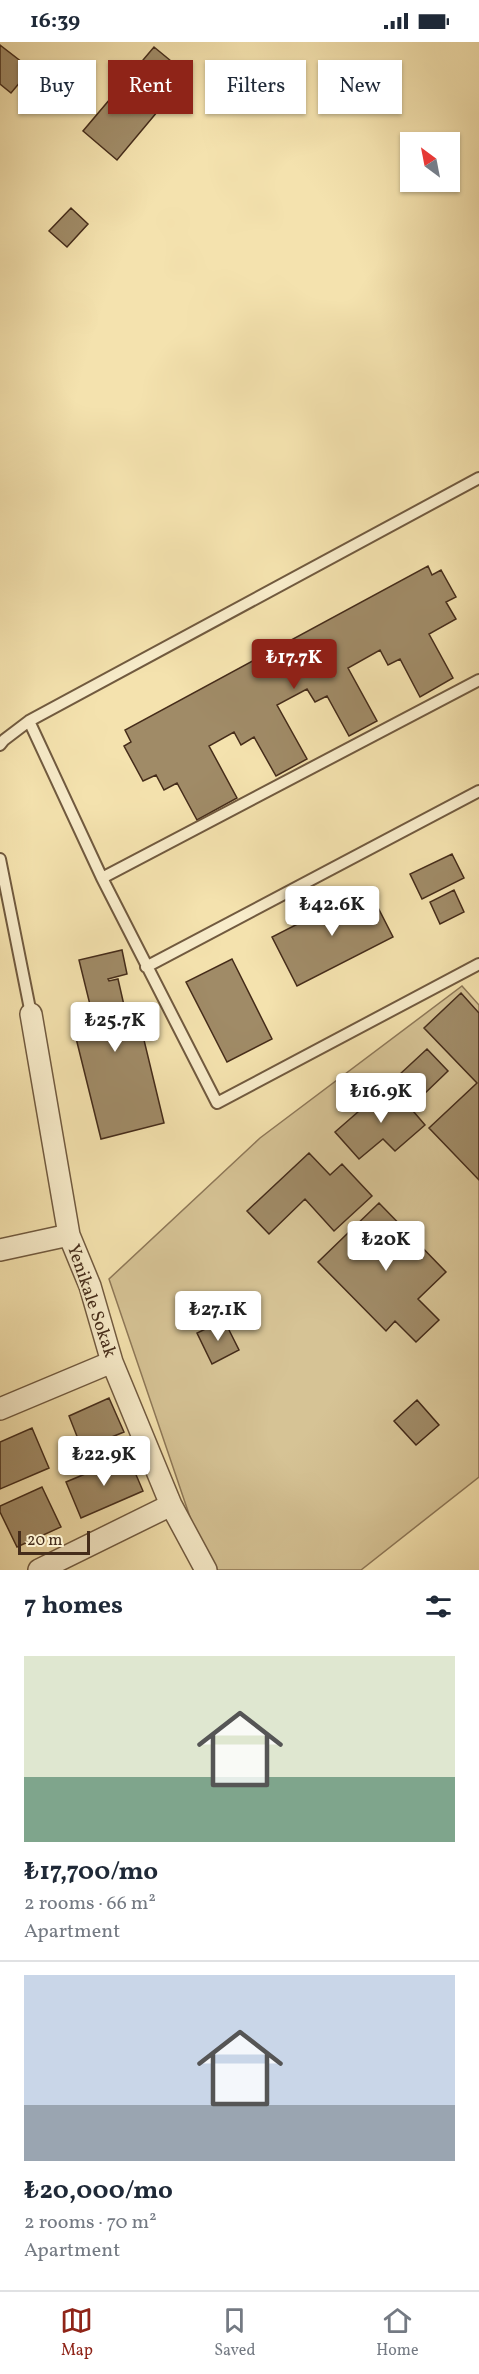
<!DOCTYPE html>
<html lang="en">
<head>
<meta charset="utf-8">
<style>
	:root { --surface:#fff; --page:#f2f2f3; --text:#1f2937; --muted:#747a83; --line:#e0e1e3; --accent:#8f2418 }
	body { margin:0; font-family:Vollkorn,serif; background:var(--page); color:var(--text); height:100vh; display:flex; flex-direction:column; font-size:22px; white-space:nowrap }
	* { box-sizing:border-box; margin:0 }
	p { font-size:20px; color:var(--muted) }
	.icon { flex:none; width:33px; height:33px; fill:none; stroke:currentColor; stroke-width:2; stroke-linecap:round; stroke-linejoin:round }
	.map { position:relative; height:1528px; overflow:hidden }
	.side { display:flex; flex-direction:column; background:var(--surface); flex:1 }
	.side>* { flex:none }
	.banner { position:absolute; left:18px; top:18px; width:444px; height:54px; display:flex; gap:12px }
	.needle { width:39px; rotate:328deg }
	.controls { position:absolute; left:400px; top:90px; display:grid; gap:12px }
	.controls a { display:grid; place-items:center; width:60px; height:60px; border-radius:0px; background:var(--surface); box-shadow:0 2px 4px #0004; font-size:30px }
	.scale { position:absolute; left:18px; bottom:15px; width:72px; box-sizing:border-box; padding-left:6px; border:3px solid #452c1a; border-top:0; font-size:16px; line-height:21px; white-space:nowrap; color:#452c1a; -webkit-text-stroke:4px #f8ecca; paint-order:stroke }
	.price { position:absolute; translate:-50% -51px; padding:0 14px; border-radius:6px; background:#fff; color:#222; font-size:20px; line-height:39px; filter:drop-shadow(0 2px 3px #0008) }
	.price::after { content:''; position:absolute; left:50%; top:36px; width:18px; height:14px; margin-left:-9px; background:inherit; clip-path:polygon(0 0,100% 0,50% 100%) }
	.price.selected { background:var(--accent); color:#fff }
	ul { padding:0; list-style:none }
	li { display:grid; align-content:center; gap:12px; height:318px; padding:0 24px }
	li+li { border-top:2px solid var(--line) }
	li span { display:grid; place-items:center; height:186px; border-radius:0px; color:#555 }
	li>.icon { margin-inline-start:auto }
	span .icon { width:108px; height:108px; fill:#fffc; stroke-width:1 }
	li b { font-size:26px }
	h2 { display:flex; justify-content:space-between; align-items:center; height:72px; padding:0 24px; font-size:26px }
	.chip { padding:0 21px; border-radius:0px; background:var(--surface); box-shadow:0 2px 4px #0004; font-size:21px; line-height:54px }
	.chip.selected { background:var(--accent); color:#fff }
	.status { display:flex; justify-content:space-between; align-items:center; height:42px; padding:0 30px; background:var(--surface); direction:ltr }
	.status svg { height:16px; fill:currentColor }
	.tabs { display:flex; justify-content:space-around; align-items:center; height:84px; border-top:2px solid var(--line); background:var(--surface); font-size:16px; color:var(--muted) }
	.tabs a { display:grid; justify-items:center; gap:3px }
	.tabs .selected { color:var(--accent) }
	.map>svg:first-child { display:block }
</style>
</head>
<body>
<div class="status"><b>16:39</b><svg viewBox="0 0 49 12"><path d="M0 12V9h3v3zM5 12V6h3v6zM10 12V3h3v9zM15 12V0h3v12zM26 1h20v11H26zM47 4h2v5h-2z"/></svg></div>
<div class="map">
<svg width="479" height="1528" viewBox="0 0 479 1528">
	<rect width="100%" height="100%" fill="#f4e2ae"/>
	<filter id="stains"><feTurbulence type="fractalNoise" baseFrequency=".00333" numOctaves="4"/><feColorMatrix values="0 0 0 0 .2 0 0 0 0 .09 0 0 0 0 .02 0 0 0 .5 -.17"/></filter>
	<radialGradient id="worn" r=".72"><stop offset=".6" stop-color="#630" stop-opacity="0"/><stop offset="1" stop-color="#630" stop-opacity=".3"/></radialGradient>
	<path fill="#d6c395" stroke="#8e7858" stroke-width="1.5" d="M 462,944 L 479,963 L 479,1435 L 361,1528 L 208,1528 L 109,1237 L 260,1096 Z"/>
	<path fill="#a08b67" stroke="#452c1a" stroke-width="1.5" d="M 0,3 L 31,27 L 11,51 L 0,42 Z
		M 154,5 L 188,33 L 117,118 L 83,89 Z
		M 71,166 L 88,182 L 67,205 L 49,189 Z
		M 428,524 L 432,533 L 441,528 L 456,555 L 446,560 L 456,577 L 429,592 L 453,636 L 420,655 L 400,617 L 388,623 L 380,608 L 348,626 L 377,679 L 349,694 L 327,654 L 315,660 L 307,647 L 277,663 L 307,717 L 276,734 L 254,695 L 241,703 L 234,690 L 209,704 L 237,756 L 197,778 L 177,741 L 164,748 L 156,733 L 143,739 L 124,704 L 131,700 L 125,688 Z
		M 452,812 L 464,836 L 422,857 L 410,832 Z
		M 368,846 L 393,895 L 297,944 L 272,895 Z
		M 454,848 L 464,870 L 440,882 L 430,860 Z
		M 122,908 L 127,932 L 108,937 L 109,939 L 118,937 L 126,972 L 137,969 L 164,1081 L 101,1097 L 73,984 L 94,979 L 79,918 Z
		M 232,917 L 272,997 L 227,1020 L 186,940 Z
		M 461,951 L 479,971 L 479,1138 L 429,1086 L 477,1041 L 424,986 Z
		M 427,1007 L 448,1029 L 420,1056 L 399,1033 Z
		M 390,1042 L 425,1083 L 395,1109 L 383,1097 L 359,1117 L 335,1090 Z
		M 309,1111 L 330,1133 L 342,1122 L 372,1154 L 334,1189 L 305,1157 L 269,1192 L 247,1169 Z
		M 379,1161 L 446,1230 L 418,1257 L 439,1278 L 416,1300 L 395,1279 L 386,1289 L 318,1220 Z
		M 224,1278 L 239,1308 L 212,1322 L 197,1291 Z
		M 109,1356 L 124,1390 L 82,1407 L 69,1374 Z
		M 417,1358 L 439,1383 L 416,1403 L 394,1379 Z
		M 32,1386 L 49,1426 L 0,1447 L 0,1400 Z
		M 128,1414 L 143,1449 L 81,1476 L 66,1440 Z
		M 42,1445 L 61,1485 L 17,1505 L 0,1470 L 0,1464 Z"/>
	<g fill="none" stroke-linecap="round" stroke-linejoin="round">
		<defs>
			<path id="lane" d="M 29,679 L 102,836 L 217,1061 L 479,922
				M 0,703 L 4,698 L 29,679 L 479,436
				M 0,817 L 31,972
				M 102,836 L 479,638
				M 146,925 L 479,749"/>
			<path id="street" d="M 31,972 L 69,1193 L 90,1244 L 112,1320 L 171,1463 L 206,1528
				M 0,1208 L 69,1193
				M 0,1367 L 112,1320
				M 39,1528 L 171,1463"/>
		</defs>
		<use href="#lane" stroke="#715a3f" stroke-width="14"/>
		<use href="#street" stroke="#715a3f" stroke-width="24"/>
		<use href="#lane" stroke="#f8ecca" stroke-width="10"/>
		<use href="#street" stroke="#f8ecca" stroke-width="21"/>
	</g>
	<g text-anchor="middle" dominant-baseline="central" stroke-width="4.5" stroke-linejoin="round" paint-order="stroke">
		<g font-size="18" fill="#452c1a" stroke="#f8ecca">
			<text transform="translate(91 1259) rotate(71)">Yenikale Sokak</text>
		</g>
	</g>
	<rect width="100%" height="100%" filter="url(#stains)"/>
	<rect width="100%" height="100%" fill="url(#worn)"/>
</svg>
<div class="controls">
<a><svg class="needle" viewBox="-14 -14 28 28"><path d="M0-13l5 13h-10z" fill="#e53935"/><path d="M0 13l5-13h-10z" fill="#747a83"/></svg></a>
</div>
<div class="scale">20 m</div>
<b class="price selected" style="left:294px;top:648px">₺17.7K</b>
<b class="price" style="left:332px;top:895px">₺42.6K</b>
<b class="price" style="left:115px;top:1011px">₺25.7K</b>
<b class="price" style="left:381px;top:1082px">₺16.9K</b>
<b class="price" style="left:386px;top:1230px">₺20K</b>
<b class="price" style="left:218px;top:1300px">₺27.1K</b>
<b class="price" style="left:104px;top:1445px">₺22.9K</b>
<div class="banner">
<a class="chip">Buy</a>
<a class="chip selected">Rent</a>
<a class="chip">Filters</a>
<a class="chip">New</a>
</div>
</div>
<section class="side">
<h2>7 homes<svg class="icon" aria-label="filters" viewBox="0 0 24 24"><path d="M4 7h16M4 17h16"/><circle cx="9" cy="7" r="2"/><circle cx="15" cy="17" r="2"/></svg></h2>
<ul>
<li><span style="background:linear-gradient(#dfe7d0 65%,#7fa58c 0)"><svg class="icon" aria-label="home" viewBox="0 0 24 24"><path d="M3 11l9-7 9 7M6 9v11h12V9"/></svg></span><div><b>₺17,700/mo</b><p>2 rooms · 66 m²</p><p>Apartment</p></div></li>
<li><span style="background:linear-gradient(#c9d6e8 70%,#9aa5b1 0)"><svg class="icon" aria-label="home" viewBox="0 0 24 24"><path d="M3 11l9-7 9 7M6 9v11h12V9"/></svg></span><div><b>₺20,000/mo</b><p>2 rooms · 70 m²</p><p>Apartment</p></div></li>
</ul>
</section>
<nav class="tabs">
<a class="selected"><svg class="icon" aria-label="map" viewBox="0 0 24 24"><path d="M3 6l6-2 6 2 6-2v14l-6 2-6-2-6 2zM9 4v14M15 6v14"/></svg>Map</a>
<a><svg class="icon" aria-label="saved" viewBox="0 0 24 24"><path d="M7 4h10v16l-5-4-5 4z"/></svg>Saved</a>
<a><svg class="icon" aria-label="home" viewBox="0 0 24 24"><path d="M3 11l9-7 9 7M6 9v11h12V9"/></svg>Home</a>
</nav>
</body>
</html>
